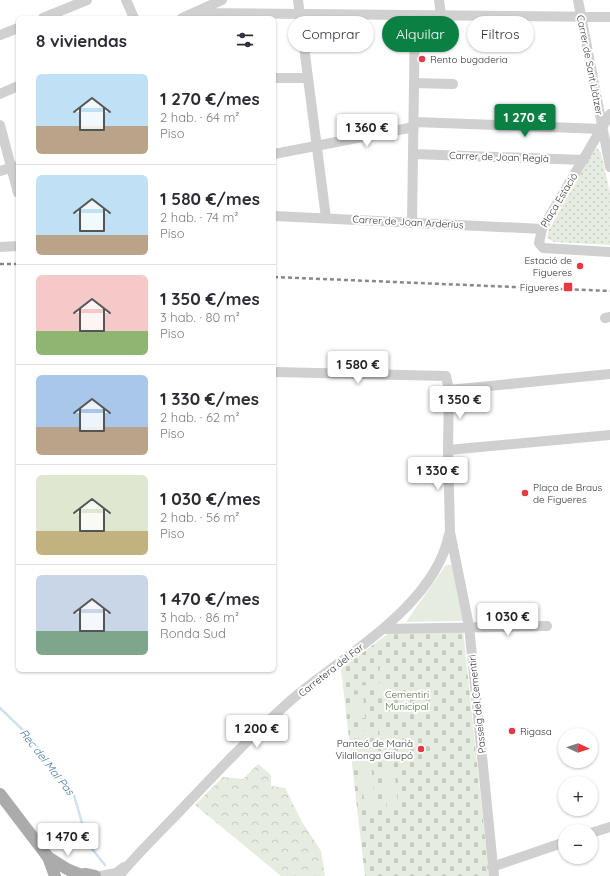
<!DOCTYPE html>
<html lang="es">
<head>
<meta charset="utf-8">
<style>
	:root { --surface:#fff; --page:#f7f7f7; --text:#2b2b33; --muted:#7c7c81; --line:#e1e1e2; --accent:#0b8043 }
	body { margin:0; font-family:Quicksand,sans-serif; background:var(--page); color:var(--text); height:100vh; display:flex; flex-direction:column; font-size:15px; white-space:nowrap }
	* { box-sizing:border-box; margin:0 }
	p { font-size:13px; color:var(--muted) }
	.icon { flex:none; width:22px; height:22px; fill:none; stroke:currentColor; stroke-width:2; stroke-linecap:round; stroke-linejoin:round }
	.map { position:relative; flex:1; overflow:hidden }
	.details { position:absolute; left:16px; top:16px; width:260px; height:656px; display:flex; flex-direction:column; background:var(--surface); border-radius:6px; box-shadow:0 1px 3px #0004 }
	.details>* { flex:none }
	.banner { position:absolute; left:288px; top:16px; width:262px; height:36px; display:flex; gap:8px }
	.needle { width:26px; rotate:93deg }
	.controls { position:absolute; left:558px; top:728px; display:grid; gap:8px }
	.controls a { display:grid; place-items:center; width:40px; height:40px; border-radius:50%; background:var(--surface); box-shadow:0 1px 3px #0004; font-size:20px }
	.price { position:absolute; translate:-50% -34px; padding:0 9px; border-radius:4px; background:#fff; color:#222; font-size:13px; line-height:26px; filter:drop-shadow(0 1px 2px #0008) }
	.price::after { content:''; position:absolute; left:50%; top:24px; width:12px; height:9px; margin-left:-6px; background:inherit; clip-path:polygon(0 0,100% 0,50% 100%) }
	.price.on { background:var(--accent); color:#fff }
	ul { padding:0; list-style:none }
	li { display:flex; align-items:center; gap:12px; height:100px; padding:0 20px }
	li+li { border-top:1px solid var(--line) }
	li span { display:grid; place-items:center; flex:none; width:112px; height:80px; border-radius:6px; color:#555 }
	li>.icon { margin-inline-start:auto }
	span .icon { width:48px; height:48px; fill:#fffc; stroke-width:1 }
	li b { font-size:17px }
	h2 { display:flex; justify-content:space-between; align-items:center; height:48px; padding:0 20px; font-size:17px }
	.tag { padding:0 14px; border-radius:18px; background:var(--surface); box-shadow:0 1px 3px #0004; font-size:14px; line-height:36px }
	.tag.on { background:var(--accent); color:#fff }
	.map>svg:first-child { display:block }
</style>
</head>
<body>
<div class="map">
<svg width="610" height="876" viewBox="0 0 610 876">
	<defs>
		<pattern id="forest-crowns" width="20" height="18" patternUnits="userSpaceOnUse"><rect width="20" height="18" fill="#e6ecdf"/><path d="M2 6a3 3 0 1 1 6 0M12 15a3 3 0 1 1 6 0" fill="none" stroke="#c6cbc0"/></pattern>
		<pattern id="cemetery-stones" width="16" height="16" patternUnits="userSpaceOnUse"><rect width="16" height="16" fill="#e6ecdf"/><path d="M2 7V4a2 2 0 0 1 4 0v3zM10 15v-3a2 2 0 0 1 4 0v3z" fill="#c6cbc0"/></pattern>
		<pattern id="park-dots" width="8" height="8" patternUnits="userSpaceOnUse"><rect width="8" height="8" fill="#e6ecdf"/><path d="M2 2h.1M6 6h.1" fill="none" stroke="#c6cbc0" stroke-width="1.8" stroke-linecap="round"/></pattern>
	</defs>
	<rect width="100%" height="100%" fill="#fff"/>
	<path fill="url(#forest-crowns)" d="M 258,764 L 271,775 L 271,786 L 285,788 L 302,822 L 321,851 L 325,876 L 281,876 L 195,805 L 223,777 L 243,779 Z"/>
	<path fill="url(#cemetery-stones)" d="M 463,630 L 489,876 L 365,876 L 341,669 L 389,633 Z"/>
	<path fill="url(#park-dots)" d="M 597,148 L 601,153 L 610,193 L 610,245 L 554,242 L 547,238 L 549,230 L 593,151 Z"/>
	<path fill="#e6ecdf" d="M 446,565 L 453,565 L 464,621 L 406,622 Z
		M 382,657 L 385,686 L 383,688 L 353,690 L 352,687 L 380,683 L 379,673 Z
		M 363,693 L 365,718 L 355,719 L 353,695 Z
		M 390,727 L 398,806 L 387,809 L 379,728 Z
		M 367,730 L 376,810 L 367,811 L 365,809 L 356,731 Z"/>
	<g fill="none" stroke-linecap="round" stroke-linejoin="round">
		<path stroke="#cfe2ee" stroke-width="2.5" d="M 0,708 L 27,734 L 74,795 L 88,844 L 105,865"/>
		<path stroke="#d0d0d0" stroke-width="10" d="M 126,0 L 134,18
			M 298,0 L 326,218
			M 439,0 L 441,15
			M 578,0 L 610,167
			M 195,13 L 610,17
			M 43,18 L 87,0
			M 182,18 L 222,0
			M 0,35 L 18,28
			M 274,78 L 307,78
			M 414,83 L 453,84
			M 0,94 L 18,86
			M 610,114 L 542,229 L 539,243 L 543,248 L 610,252
			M 414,122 L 602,129
			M 0,125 L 18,193
			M 274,154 L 414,127
			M 413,154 L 584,160
			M 0,171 L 18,166
			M 274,216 L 542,229
			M 412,223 L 415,15
			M 0,247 L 18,246
			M 605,318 L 610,317
			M 274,372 L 446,376 L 449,390 L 448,450 L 450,532 L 469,626 L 494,876
			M 449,390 L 610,374
			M 448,450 L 610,435
			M 383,629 L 547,626
			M 591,833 L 610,827
			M 492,867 L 565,842
			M 100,876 L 116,873 L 124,867
			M 119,876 C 138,853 159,833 179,812 C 215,774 251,736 290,701 C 342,656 435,607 449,534"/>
		<path stroke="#ababab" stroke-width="12" d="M 0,794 L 48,857 L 55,876
			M 48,857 L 67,869 L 79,874
			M 73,876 L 85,874 L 95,876"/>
		<path stroke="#888" stroke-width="2.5" stroke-dasharray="4 3" stroke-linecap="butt" d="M 0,264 L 18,264
			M 274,277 L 610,291"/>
	</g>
	<g fill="#e63946" stroke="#fff" stroke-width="1.5">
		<circle cx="422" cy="59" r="4"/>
		<circle cx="580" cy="266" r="4"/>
		<rect x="563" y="282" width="10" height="10" rx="2"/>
		<circle cx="525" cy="493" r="4"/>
		<circle cx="512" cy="731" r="4"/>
		<circle cx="421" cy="749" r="4"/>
	</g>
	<g text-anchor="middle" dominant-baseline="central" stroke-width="4" stroke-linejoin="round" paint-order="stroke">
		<g font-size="10" fill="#333" stroke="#fff" text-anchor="start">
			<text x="430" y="59">Rento bugaderia</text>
			<text x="572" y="260" text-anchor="end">Estació de<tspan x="572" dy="12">Figueres</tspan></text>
			<text x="559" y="287" text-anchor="end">Figueres</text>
			<text x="533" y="487">Plaça de Braus<tspan x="533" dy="12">de Figueres</tspan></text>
			<text x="520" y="731">Rigasa</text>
			<text x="413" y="743" text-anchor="end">Panteó de Marià<tspan x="413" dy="12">Vilallonga Gilupó</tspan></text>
		</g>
		<g font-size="10" fill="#333" stroke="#fff">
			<text transform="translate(590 65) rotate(79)">Carrer de Sant Llàtzer</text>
			<text transform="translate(499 157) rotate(2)">Carrer de Joan Reglà</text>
			<text transform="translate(559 200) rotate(-59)">Plaça Estació</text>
			<text transform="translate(408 222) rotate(3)">Carrer de Joan Arderius</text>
			<text transform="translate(331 670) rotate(-38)">Carretera del Far</text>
			<text transform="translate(477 704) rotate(-96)">Passeig del Cementiri</text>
		</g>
		<g font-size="10" fill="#56703f" stroke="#fff">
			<text x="407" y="694">Cementiri<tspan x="407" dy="12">Municipal</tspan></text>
		</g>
		<g font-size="11" font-style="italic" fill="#3f7597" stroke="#fff">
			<text transform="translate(47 762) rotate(52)">Rec del Mal Pas</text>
		</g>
	</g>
</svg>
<div class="controls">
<a><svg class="needle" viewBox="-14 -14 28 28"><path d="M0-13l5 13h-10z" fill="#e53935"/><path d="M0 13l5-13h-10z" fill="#7c7c81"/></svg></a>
<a>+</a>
<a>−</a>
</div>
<b class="price on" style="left:525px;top:138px">1 270 €</b>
<b class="price" style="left:367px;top:148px">1 360 €</b>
<b class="price" style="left:358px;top:385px">1 580 €</b>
<b class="price" style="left:460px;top:420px">1 350 €</b>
<b class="price" style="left:438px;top:491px">1 330 €</b>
<b class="price" style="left:508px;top:637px">1 030 €</b>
<b class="price" style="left:257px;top:749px">1 200 €</b>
<b class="price" style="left:68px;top:857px">1 470 €</b>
<div class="banner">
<a class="tag">Comprar</a>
<a class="tag on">Alquilar</a>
<a class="tag">Filtros</a>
</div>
<section class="details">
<h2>8 viviendas<svg class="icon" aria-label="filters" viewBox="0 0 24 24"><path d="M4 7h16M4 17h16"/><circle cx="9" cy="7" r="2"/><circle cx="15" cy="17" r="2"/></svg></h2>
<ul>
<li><span style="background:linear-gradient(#bfe0f5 65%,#b9a48a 0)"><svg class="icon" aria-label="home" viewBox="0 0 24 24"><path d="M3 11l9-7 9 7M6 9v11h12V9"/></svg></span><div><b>1 270 €/mes</b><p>2 hab. · 64 m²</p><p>Piso</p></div></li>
<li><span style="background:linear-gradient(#bfe0f5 75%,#b9a48a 0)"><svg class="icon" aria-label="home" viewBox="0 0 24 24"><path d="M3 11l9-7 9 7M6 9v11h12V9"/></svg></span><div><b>1 580 €/mes</b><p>2 hab. · 74 m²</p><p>Piso</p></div></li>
<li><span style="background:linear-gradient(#f6c9c9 70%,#8fb573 0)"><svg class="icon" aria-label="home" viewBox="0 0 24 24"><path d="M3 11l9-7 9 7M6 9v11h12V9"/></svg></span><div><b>1 350 €/mes</b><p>3 hab. · 80 m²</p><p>Piso</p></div></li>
<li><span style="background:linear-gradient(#a9c7e8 65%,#b9a48a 0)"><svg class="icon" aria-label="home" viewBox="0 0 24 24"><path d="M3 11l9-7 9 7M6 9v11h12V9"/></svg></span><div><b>1 330 €/mes</b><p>2 hab. · 62 m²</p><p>Piso</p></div></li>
<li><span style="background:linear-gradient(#dfe7d0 70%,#c2b280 0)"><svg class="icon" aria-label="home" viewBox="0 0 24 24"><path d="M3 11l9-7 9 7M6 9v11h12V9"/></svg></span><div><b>1 030 €/mes</b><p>2 hab. · 56 m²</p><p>Piso</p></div></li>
<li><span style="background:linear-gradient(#c9d6e8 70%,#7fa58c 0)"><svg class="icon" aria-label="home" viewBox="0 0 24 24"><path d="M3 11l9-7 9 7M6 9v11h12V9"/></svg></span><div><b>1 470 €/mes</b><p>3 hab. · 86 m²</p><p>Ronda Sud</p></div></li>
</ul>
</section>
</div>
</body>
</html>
